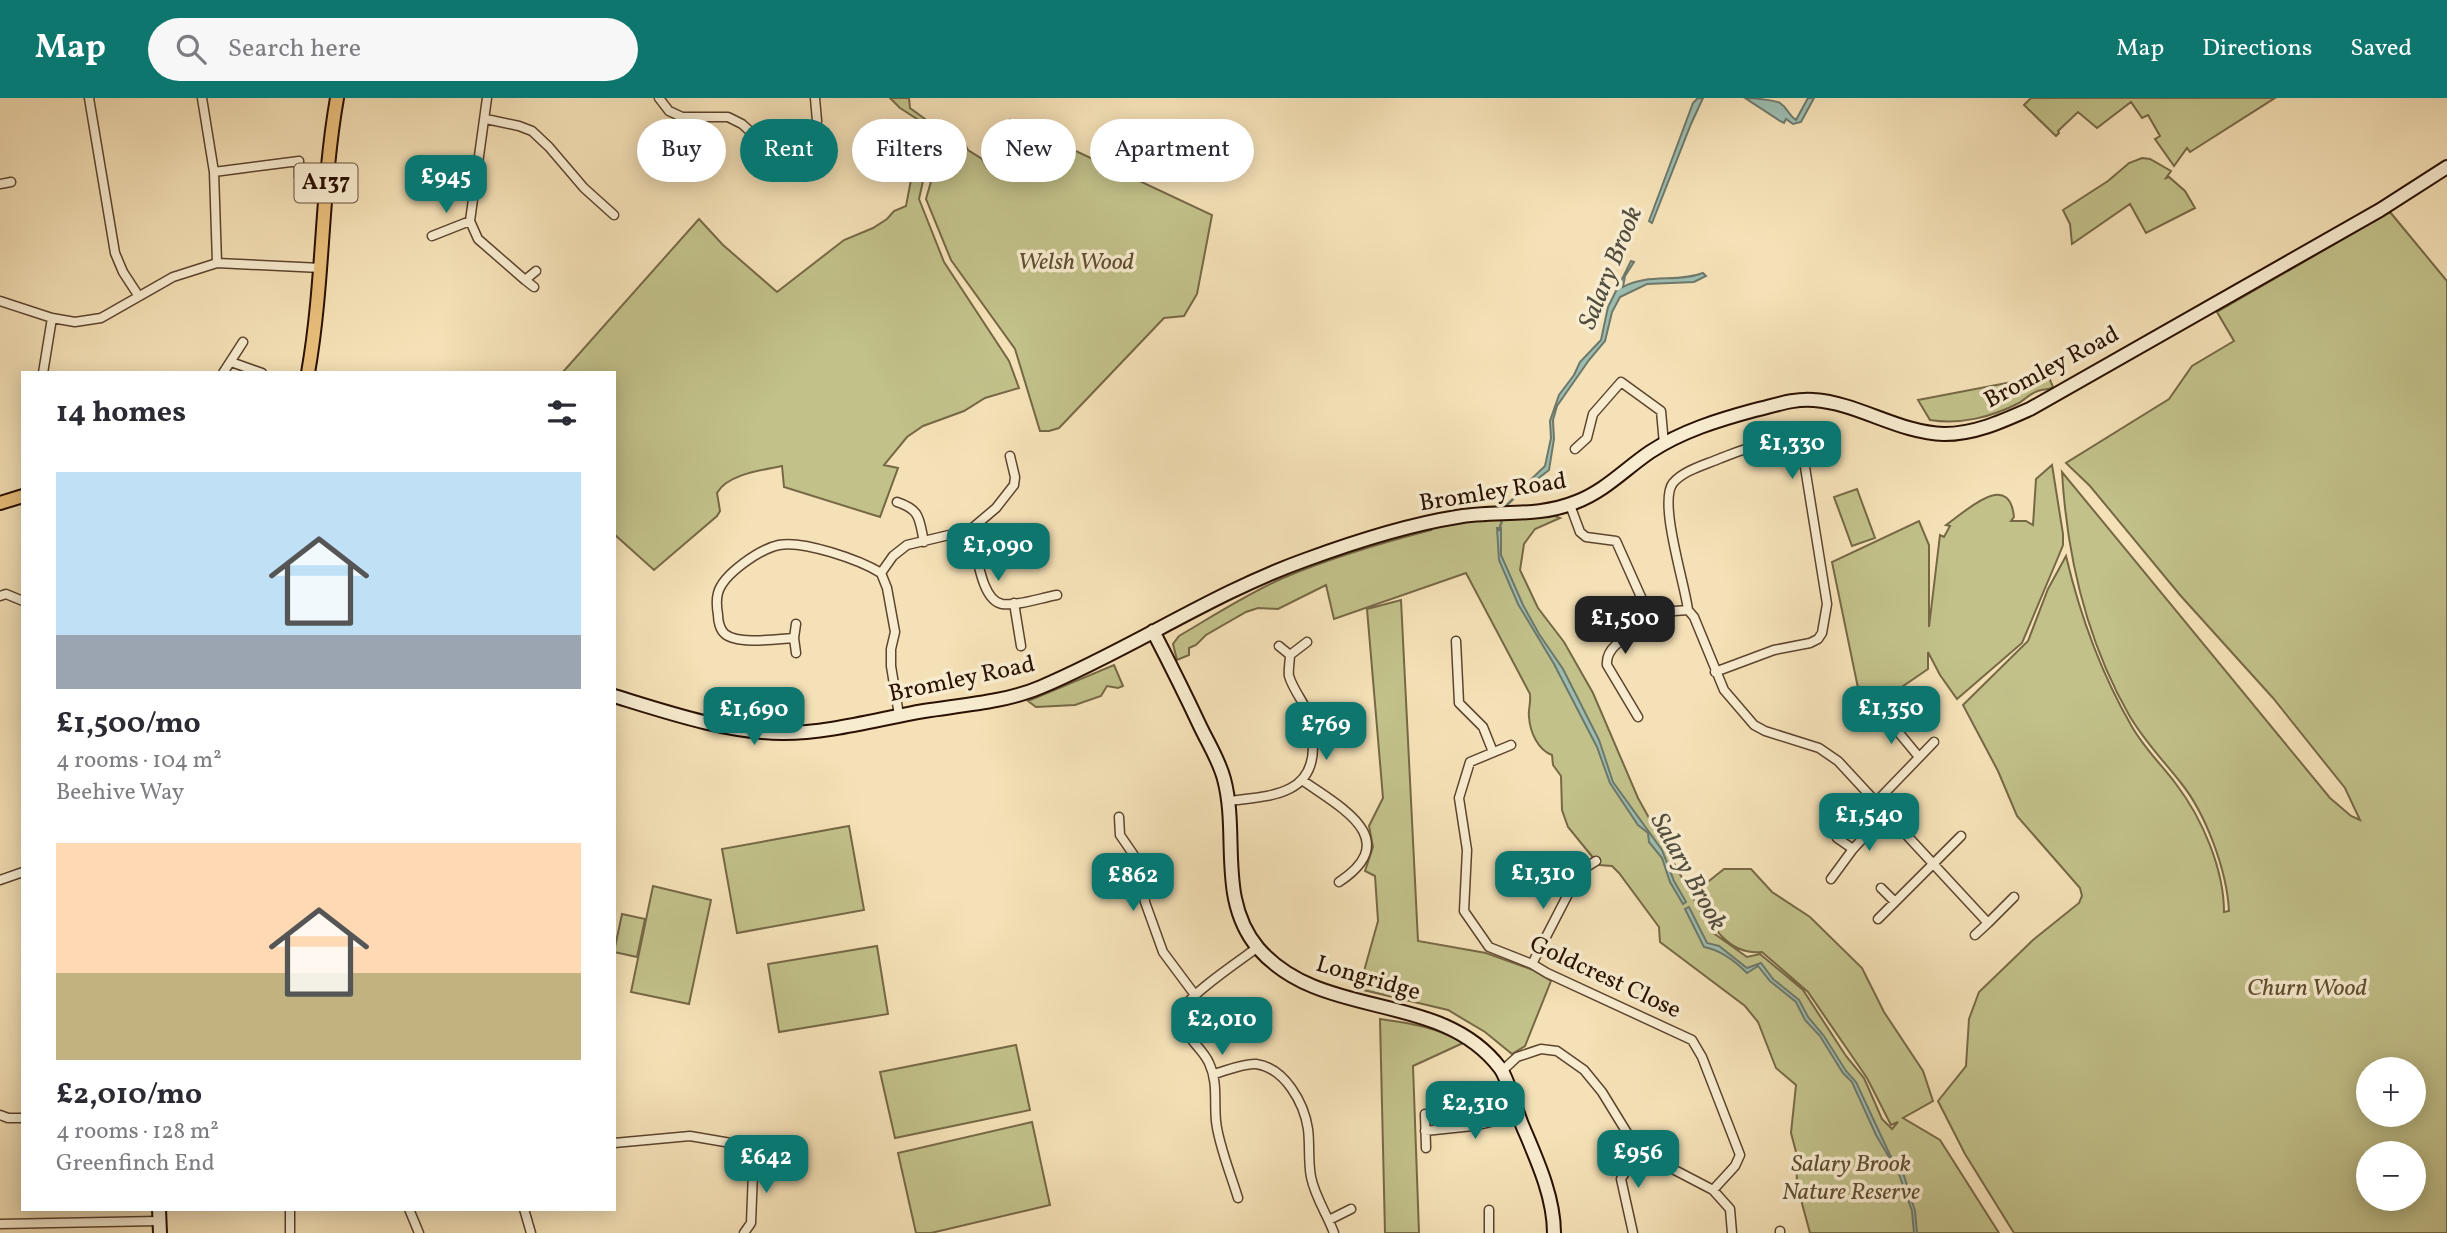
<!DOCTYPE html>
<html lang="en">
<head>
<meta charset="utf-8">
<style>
	:root { --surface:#fff; --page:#f7f7f7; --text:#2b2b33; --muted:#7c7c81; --accent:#0f766e }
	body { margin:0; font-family:Vollkorn,serif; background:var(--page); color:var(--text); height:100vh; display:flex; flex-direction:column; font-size:26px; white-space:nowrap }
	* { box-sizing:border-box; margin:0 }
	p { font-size:23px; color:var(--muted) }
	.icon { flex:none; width:38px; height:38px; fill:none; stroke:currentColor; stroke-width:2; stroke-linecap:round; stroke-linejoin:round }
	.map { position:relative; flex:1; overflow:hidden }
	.details { position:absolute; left:21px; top:273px; width:595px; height:840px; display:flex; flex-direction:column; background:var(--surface); border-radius:0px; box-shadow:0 4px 18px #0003 }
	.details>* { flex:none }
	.hud { position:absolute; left:637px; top:21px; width:665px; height:63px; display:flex; gap:14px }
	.tools { position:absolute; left:2356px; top:959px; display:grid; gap:14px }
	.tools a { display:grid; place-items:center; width:70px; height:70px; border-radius:50%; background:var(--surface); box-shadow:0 4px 18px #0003; font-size:35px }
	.price { position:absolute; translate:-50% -60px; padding:0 16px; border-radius:14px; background:var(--accent); color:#fff; font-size:23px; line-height:46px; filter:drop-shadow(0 2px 4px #0008) }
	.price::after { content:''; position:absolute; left:50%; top:42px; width:21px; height:16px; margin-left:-10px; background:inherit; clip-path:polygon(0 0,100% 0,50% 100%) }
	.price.current { background:#222; color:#fff }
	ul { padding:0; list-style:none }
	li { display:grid; align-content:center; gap:14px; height:371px; padding:0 35px }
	li span { display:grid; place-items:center; height:217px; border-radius:0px; color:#555 }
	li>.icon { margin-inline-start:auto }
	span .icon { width:126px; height:126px; fill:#fffc; stroke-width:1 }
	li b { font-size:30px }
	h2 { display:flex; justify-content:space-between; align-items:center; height:84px; padding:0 35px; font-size:30px }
	.tag { padding:0 24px; border-radius:32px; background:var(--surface); box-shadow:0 4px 18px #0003; font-size:24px; line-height:63px }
	.tag.current { background:var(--accent); color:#fff }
	header { display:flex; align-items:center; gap:42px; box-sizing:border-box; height:98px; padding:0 35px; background:var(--accent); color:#fff }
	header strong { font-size:33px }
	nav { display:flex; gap:38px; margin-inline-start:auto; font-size:24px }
	.search { width:490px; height:63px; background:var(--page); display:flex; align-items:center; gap:18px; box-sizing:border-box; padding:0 24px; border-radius:38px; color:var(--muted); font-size:26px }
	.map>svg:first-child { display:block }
</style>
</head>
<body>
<header>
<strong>Map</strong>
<div class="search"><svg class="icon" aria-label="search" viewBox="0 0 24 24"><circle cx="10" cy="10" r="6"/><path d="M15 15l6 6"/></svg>Search here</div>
<nav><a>Map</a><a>Directions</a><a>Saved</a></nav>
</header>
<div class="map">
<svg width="2447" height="1135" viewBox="0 0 2447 1135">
	<rect width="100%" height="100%" fill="#f5e1b7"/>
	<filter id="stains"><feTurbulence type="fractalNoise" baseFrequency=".00286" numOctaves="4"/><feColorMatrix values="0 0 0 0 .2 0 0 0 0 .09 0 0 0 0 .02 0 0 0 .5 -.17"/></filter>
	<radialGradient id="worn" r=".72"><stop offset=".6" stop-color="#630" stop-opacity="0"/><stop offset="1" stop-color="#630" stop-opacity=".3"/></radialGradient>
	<path fill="#c2c18a" stroke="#766845" stroke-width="2" fill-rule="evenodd" d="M 890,0 L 909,0 L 910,10 L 929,24 L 928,28 L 900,10 Z
		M 2031,0 L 2275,0 L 2190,54 L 2187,50 L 2174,68 L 2155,41 L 2160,38 L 2148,17 L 2142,20 L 2131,4 L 2097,30 L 2078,14 L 2058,33 L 2059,35 L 2056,38 L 2024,7 Z
		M 1010,22 L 1212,117 L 1197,196 L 1184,218 L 1164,220 L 1059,330 L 1049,333 L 1040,333 L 1015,251 L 951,162 L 926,101 L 938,59 L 936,26 L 961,39 L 968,52 L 982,61 L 987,70 L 994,74 L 1009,33 Z
		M 928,32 L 928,61 L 919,101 L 944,164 L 1009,263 L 1019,290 L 985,300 L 964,313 L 923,328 L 907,339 L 884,367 L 898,370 L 880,419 L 784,389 L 782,368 C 763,372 727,376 717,395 L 720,413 L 717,418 L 654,472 L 614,436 L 614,275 L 562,275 L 699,121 L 723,147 L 777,194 L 844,142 L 873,130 L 887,121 L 894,113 L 906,108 L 919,40 Z
		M 2142,60 L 2150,61 L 2171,73 L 2166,80 L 2169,79 L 2185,93 L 2195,110 L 2146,135 L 2130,106 L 2072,146 L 2070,126 L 2063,112 L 2108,83 L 2129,65 Z
		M 2390,114 L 2447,183 L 2447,1135 L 2014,1135 L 1965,1056 L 1938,1003 L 1966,968 L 1969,921 L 1979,894 L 2033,842 L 2079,805 L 2082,798 L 2080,790 L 2017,718 L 1998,673 L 1963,607 L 2028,543 L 2048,491 L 2066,458 C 2080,517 2101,575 2131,627 C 2143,649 2161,666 2176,686 C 2202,720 2224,771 2224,814 L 2229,813 C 2227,773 2206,716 2181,685 C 2163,662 2144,643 2129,617 C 2087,543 2067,459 2062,374 L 2330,700 L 2351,718 L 2360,722 L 2345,690 L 2273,600 L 2180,497 L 2090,388 L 2066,365 L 2169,301 L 2192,268 L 2234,243 L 2217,214 ZM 2368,971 L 2413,971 L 2413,1017 L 2368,1017 ZM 2368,1055 L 2413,1055 L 2413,1101 L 2368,1101 Z
		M 2048,277 L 2053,289 C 2047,293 2044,290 2038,293 C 2031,295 2025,301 2019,305 C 1992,319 1960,327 1930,322 L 1918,302 Z
		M 2052,367 L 2063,436 L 2063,447 L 2059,457 L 2022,545 L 1957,601 L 1940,577 L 1928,554 L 1928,571 L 1877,606 L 1864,619 L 1832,464 L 1919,423 L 1929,447 L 1929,529 L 1940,437 L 1944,439 L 1950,428 L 1946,427 C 1965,414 2009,371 2014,419 L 2011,423 L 2026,423 L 2033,427 L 2036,381 Z
		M 1857,391 L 1875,440 L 1852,448 L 1834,399 Z
		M 1555,418 L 1560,420 L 1535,431 L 1524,446 L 1520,472 L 1538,510 L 1564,544 L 1593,595 L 1638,700 L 1712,834 L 1747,859 L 1760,856 L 1803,892 L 1846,958 L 1864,980 L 1882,1021 L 1892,1031 L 1898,1024 L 1891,1027 L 1867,980 L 1808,894 L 1762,854 C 1725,858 1709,822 1694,795 L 1724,771 L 1751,771 L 1772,794 L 1810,819 L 1862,870 L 1884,914 L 1923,973 L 1933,1003 L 1903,1020 L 1940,1042 L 1999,1135 L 1810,1135 L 1797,1087 L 1796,1054 L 1791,1035 L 1796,987 L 1776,970 L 1758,924 L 1745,908 L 1660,844 L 1659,829 L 1619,775 L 1612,768 L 1599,767 L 1568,729 L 1562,712 L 1561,678 L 1553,667 L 1552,657 C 1538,652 1530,634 1529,619 C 1528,611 1531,606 1530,596 L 1466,475 L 1334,521 L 1326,487 L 1278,511 L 1258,510 L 1246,514 L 1206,537 L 1196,547 L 1189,550 L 1189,557 L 1177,562 L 1173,546 L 1179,538 C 1213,518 1247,496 1283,480 C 1330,460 1381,445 1431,432 L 1426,424 Z
		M 1401,502 L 1418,843 L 1486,855 L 1533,872 L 1551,883 L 1525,948 L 1512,956 L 1485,934 L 1448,912 L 1359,891 L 1378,823 L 1375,778 L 1365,773 L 1373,749 L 1369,728 L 1383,700 L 1367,511 Z
		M 1114,567 L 1123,588 L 1118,590 L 1107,588 L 1101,598 L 1075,607 L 1036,609 L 1028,603 Z
		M 849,728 L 864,812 L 737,835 L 722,751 Z
		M 653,788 L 711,802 L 689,906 L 631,894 Z
		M 622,816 L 645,821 L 637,859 L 614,854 Z
		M 877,848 L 888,916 L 779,934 L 768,866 Z
		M 1380,921 C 1409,925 1437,929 1463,945 L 1413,968 L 1419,1135 L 1385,1135 Z
		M 1016,947 L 1030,1012 L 895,1040 L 880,974 Z
		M 1032,1024 L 1050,1107 L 931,1135 L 916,1135 L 898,1055 Z"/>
	<path fill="#9cbdb1" stroke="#6e786a" stroke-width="2" d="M 1698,0 L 1703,0 L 1691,26 L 1652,125 L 1649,123 L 1693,5 Z
		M 1745,0 C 1752,0 1775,2 1780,5 C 1788,10 1788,17 1796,22 L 1808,0 L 1814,0 L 1801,24 L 1793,26 L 1786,21 L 1784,25 L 1780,23 Z
		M 1631,163 L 1634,164 L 1625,178 L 1623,189 C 1648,175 1677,185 1703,175 L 1706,178 L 1694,184 L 1647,186 L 1620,199 L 1612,214 L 1605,243 L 1589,262 L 1557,308 L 1553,322 L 1554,341 L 1549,372 L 1521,394 L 1520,392 L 1545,368 L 1551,340 L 1550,323 L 1559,297 L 1574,277 L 1580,264 L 1601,242 L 1608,209 Z
		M 1497,430 L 1501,430 L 1501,457 L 1523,507 L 1539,536 L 1563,571 L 1599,642 L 1613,684 L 1662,752 L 1674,783 L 1686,804 L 1683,806 L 1670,784 L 1662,760 L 1649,744 L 1648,735 L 1638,727 L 1610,685 L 1597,649 L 1554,566 L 1518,506 L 1499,462 Z
		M 1689,809 L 1707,845 L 1719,848 L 1747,870 L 1761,865 L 1773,881 L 1799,902 L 1808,919 L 1824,938 L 1846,973 L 1856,984 L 1890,1057 L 1904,1078 L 1915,1113 L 1917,1135 L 1914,1135 L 1912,1113 L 1899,1076 L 1876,1037 L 1852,984 L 1843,975 L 1820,938 L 1805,922 L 1796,904 L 1770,883 L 1758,868 L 1747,875 C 1735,863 1721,852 1704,849 L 1685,811 Z"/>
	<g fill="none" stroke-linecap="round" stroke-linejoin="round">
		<path stroke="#6e786a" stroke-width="2.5" d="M 1505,412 L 1506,408 L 1523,391
			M 1499,432 L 1503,419"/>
		<defs>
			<path id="street" d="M 89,0 L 115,155 L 123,174 L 138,197
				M 202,0 L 214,74 L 217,165
				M 487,0 L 470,123 L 478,141 L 525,182 L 536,173
				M 659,0 L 669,13 L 682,19 L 728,19 L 742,26 L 772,53 L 792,56 L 814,38 L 817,23 L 815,0
				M 486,21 L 519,28 L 532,33 L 549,49 L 584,90 L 614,117
				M 432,64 L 476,69
				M 214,74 L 299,63 L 299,79
				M 0,86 L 11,84
				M 432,138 L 470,123
				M 525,182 L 534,189
				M 0,203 L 52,220 L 75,224 L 101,220 L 173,179 L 217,165 L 321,170
				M 231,264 L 262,275
				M 43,275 L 52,220
				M 223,275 L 243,244
				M 1575,351 L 1587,340 L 1593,316 L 1621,284 L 1661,313 L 1664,346
				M 897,404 C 921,412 919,421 924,444
				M 1570,407 L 1580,434 L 1586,439 L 1616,443 L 1645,508 L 1661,514 L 1688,512 L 1694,519 L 1724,592 L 1754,627 L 1765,633 L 1819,650 L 1838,663 L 1988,825 L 2014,799
				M 970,432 C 977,451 980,502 1002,506 C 1019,508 1040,500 1057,497
				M 881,475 L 893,458 L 907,447 L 970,432 L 996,410 L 1014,387 L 1015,379 L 1010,358
				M 0,498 L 6,496 L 23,503
				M 1014,505 L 1021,548
				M 1688,512 C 1685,486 1658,404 1673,385 C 1684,372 1705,367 1721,360 C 1745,351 1767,341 1794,347 L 1804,363 L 1827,506 L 1822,535 L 1818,541 L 1810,545 L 1774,552 L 1715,574
				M 796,526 L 794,540 C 778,541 738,547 725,536 C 720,532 718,523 718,517 C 717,511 716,502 718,495 C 723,476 760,451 779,447 C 803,442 860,462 881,475 L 887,490 L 895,534 L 891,551 L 891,568 L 899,617
				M 794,540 L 796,555
				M 1456,543 L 1459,605 L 1483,629 L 1493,654
				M 1279,548 L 1290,557
				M 1885,618 L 1919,659
				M 1638,619 L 1607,567 C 1605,545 1635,536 1651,525 L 1654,513
				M 1511,647 L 1470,664 L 1459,700 L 1467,752 L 1464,813 L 1489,849 L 1532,866 L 1547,875 L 1692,942 L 1702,959 L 1740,1057 L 1735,1068 L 1713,1092
				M 1302,682 C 1340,709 1404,741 1339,784
				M 1229,703 C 1266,698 1313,699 1313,649 C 1313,642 1315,633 1313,627 C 1309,610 1294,595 1289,578 C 1288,572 1290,563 1290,557 L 1307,544
				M 1877,703 L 1934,644
				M 1119,719 L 1120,737 L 1142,769 L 1145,804 L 1163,854 L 1195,897
				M 1837,740 L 1853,751
				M 1570,761 L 1580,773 L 1596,763
				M 1831,781 L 1853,751 L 1887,714
				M 0,782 L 23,774
				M 1881,790 L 1895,804
				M 1878,821 L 1961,738
				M 1975,837 L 1988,825
				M 1532,866 L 1580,773
				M 1502,973 L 1517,959 L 1541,951 L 1557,953 L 1584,972 L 1602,994 L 1629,1038 L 1641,1049 L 1667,1068 L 1713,1092 L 1730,1111 L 1732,1135
				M 1214,976 C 1226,973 1243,965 1256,966 C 1285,970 1304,1005 1308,1031 C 1310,1047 1308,1063 1311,1079 C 1315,1099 1327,1116 1334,1135
				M 1425,1016 L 1426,1050
				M 0,1017 L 8,1020 L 23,1020
				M 1425,1033 L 1473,1028 L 1518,1018
				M 614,1045 L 690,1038 L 754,1049 L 751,1125 L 744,1135
				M 1238,1100 C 1231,1077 1218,1045 1216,1023 C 1214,1002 1218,984 1209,965 C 1201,946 1174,934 1184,910 C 1191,895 1242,861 1258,849
				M 409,1111 L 419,1135
				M 524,1111 L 531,1135
				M 1489,1112 L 1489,1135
				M 1329,1122 L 1351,1111
				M 0,1126 L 158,1123
				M 1780,1133 L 1780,1135
				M 290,1135 L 290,1111
				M 1633,1135 L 1621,1081 L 1641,1049"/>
			<path id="secondary" d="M 1153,533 C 1169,564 1185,596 1200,628 C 1208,645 1219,662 1224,681 C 1239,737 1217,801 1258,850 C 1322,924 1440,891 1500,970 C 1509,982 1516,1013 1523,1029 C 1537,1062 1554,1099 1554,1135
				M 614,598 C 666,614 728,635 783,635 C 829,635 878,621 924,613 C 962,607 1006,604 1041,589 C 1131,551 1213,495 1305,462 C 1354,444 1406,427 1457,419 C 1497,412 1537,420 1576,404 C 1605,393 1625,371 1650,354 C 1682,333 1718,322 1755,312 C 1773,308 1794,300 1814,302 C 1858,305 1899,335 1944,336 C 1975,336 2003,323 2030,311 L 2380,112 L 2447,69
				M 159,1111 L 160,1135"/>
			<path id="primary" d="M 308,275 C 324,184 321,91 337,0
				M 0,405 L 23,398"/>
		</defs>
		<use href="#street" stroke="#5c442e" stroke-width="11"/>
		<use href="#secondary" stroke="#291000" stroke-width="16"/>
		<use href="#primary" stroke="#291000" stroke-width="16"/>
		<use href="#street" stroke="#f8ecd0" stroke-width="8"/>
		<use href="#secondary" stroke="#f8ecd0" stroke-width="12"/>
		<use href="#primary" stroke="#eac07c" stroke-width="12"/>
	</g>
	<g text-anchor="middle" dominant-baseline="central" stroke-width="7" stroke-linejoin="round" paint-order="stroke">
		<rect fill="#f8ecd0" stroke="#67523e" stroke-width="2" x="294.5" y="65.5" width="63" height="39" rx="5"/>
		<g font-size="23" font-weight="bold" fill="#291000">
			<text x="326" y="85">A137</text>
		</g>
		<g font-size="24" font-style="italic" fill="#5f4e30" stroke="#f8ecd0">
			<text x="1076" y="165">Welsh Wood</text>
			<text x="2307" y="891">Churn Wood</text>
			<text x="1851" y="1067">Salary Brook<tspan x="1851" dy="28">Nature Reserve</tspan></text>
		</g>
		<g font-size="24" fill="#291000" stroke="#f8ecd0">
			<text transform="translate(2052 270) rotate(-28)">Bromley Road</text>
			<text transform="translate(1493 395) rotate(-9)">Bromley Road</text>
			<text transform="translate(962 582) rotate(-12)">Bromley Road</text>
			<text transform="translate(1605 880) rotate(25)">Goldcrest Close</text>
			<text transform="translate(1368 881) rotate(16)">Longridge</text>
		</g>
		<g font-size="26" font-style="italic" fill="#514d3e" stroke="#f8ecd0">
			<text transform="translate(1611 170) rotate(-68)">Salary Brook</text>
			<text transform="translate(1688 774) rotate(61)">Salary Brook</text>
		</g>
	</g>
	<rect width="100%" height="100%" filter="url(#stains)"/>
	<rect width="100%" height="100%" fill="url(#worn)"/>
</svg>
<div class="tools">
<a>+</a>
<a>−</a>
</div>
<b class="price" style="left:446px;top:117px">£945</b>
<b class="price" style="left:1792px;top:383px">£1,330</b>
<b class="price" style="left:998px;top:485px">£1,090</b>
<b class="price current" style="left:1625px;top:558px">£1,500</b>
<b class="price" style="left:1891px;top:648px">£1,350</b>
<b class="price" style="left:754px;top:649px">£1,690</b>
<b class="price" style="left:1326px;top:664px">£769</b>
<b class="price" style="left:1869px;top:755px">£1,540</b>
<b class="price" style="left:1543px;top:813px">£1,310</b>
<b class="price" style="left:1133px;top:815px">£862</b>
<b class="price" style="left:1222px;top:959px">£2,010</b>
<b class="price" style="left:1475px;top:1043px">£2,310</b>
<b class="price" style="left:1638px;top:1092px">£956</b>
<b class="price" style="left:766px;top:1097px">£642</b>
<div class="hud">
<a class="tag">Buy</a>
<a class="tag current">Rent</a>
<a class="tag">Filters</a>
<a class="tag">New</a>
<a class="tag">Apartment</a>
</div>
<section class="details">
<h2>14 homes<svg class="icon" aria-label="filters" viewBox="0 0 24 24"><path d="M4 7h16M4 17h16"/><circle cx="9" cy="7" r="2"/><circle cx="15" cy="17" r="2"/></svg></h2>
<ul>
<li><span style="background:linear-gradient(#bfe0f5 75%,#9aa5b1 0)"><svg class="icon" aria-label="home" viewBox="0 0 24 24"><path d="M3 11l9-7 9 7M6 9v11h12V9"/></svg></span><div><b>£1,500/mo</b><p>4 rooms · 104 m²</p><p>Beehive Way</p></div></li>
<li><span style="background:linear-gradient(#ffd9b3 60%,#c2b280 0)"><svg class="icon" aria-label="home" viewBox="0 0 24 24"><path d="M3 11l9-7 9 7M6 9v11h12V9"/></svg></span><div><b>£2,010/mo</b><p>4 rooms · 128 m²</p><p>Greenfinch End</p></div></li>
</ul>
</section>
</div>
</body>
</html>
